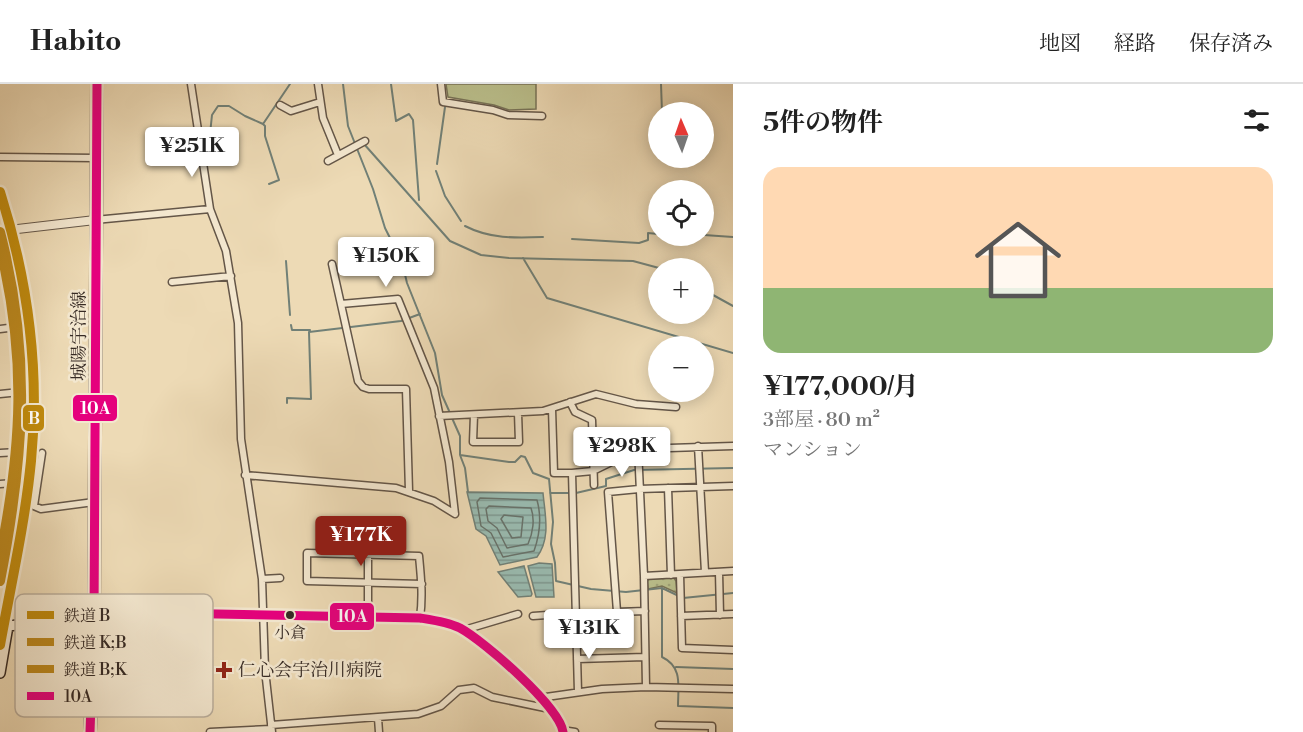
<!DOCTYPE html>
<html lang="ja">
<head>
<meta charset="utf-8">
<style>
	:root { --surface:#fff; --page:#f6f6f6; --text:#222; --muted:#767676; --line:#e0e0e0; --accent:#8f2418 }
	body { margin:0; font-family:"Libre Bodoni","Noto Serif JP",serif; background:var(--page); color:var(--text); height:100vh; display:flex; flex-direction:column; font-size:22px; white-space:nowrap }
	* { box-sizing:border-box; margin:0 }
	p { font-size:20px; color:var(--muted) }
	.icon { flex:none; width:33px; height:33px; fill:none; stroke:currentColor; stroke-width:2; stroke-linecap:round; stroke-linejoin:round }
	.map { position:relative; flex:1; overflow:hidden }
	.drawer { display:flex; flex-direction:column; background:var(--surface); width:570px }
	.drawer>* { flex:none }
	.needle { width:39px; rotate:358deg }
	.controls { position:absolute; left:648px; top:18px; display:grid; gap:12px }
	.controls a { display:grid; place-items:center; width:66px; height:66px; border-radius:50%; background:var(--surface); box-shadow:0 3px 15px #0003; font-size:30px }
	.price { position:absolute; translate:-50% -51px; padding:0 14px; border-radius:6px; background:#fff; color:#222; font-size:20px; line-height:39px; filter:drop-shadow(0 2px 3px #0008) }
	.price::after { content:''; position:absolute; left:50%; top:36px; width:18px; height:14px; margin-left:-9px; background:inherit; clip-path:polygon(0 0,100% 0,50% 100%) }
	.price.active { background:var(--accent); color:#fff }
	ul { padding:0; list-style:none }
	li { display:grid; align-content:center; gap:12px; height:318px; padding:0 30px }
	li+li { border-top:2px solid var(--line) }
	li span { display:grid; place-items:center; height:186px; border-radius:18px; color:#555 }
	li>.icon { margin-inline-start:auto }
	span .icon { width:108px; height:108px; fill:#fffc; stroke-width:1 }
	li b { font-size:26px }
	h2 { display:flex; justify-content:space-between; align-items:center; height:72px; padding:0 30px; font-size:26px }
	header { display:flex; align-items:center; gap:36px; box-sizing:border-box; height:84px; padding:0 30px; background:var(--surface); border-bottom:2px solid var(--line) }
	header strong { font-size:28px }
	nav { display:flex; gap:33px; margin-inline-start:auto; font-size:21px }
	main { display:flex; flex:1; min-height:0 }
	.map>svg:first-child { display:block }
</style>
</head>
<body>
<header>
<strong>Habito</strong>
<nav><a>地図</a><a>経路</a><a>保存済み</a></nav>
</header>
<main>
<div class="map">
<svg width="733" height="648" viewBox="0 0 733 648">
	<defs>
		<pattern id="park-dots" width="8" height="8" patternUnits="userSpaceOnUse" patternTransform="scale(1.5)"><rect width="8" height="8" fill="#babf8c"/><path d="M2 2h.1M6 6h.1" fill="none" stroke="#a0a479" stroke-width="1.8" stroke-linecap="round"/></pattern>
		<pattern id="water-rules" width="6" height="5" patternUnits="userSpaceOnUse" patternTransform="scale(1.5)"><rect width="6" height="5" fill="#99baaf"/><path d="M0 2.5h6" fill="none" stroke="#7e978e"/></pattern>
	</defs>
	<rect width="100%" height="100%" fill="#eddab5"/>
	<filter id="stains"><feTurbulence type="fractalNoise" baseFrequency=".00333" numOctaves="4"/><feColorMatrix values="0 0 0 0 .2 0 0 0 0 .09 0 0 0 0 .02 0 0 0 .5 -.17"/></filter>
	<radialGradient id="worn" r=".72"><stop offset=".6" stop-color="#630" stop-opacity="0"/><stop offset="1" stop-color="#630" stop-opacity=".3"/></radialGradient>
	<path fill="#babf8c" stroke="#787458" stroke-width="1.5" d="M 446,0 L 536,0 L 536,25 L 509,26 L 494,21 L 448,13 Z"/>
	<path fill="url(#park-dots)" stroke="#787458" stroke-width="1.5" d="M 674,494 L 676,497 L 677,509 L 662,502 L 648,505 L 647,497 L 650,495 Z"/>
	<path fill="url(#water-rules)" stroke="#718077" stroke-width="1.5" d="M 467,408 L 543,409 C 545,431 551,454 537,473 L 500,481 L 486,452 L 476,445 Z
		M 539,479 L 552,480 L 554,513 L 536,513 L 528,482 Z
		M 524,482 L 532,510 L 531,512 L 518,513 L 498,488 Z"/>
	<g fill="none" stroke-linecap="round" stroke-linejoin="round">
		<path stroke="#68726a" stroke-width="1.5" d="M 480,414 L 537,416 C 542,434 540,450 534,467 L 503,473 L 491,449 L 481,442 L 477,418 Z
			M 489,422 L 531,424 C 535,435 533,449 528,460 L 507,464 L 497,444 L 488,437 L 486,425 Z
			M 504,431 L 523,433 L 521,453 L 512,454 L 501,435 Z"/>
		<path stroke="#718077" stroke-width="2" d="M 343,0 L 348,42 L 373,105 L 385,144 L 402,178 L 407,199 L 435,269 L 442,311 L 450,329
			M 391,0 L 396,37 L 409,30 L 413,36 L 419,116
			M 661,0 L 662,28
			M 263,40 L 290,0
			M 202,49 L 210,50 L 212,31 L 218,22 L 229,22 L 245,32 L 263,40 L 265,42 L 265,52 L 279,96 L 269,100
			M 364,60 L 450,157 L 481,171 L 509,174 L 633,177 L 659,184
			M 437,80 L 445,23
			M 436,87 L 445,112 L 461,137
			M 465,142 C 490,155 515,154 543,153
			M 704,151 L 733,153
			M 572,155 L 639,159 L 648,156 L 648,149 L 658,150
			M 523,174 L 547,214 L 733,269
			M 286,177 L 290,231
			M 704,206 L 733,222
			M 291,241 L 292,246 L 310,246
			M 287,319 L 287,314 L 311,315 L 309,248 L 401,237 L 420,230
			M 452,334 L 460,352 L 460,371 L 509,378 L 515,378 L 521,372 L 525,373 L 533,389 L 549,395 L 553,438 L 551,460 L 555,479 L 556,497 L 591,505 L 626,508 L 662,504 L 683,514 L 733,509
			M 460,371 L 465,384 L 468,408
			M 550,409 L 576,409 L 606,402 L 606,395 L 634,386 L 733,384
			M 662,504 L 662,573 C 683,583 678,602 678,622 L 733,624
			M 676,583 L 733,585"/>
		<defs>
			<path id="minor" d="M 191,0 L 210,125 L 226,167 L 238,239 L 241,355 L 262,495 L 265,586 L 272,648
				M 318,0 L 323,34 L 338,71
				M 441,0 L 443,18 L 493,26 L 508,31 L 542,32
				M 280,21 L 291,27 L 320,18
				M 0,73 L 96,74
				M 328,77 L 365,57
				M 95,136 L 210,125
				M 332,180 L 358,297 L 363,303 L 369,305 L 406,305 L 409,407
				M 172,198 L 231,192
				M 341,220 L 398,215 L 434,304 L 449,378 L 455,430
				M 0,245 L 16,243
				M 0,310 L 20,308
				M 570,318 L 575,328 L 592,336 L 594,401
				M 552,325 L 554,389 L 572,389
				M 474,331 L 473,358 L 519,358 L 518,329
				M 439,332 L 543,327 L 596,310 L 636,320 L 676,323
				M 698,362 L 705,488
				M 638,365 L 644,492 L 646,603
				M 0,369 L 18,368
				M 42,369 L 34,422 L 41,425 L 94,418
				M 245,391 L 396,404 L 434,417 L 455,430
				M 0,400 L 14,399
				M 668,404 L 671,491
				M 719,488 L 720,531
				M 680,490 L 682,564 L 733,566
				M 644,492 L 733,487
				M 262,495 L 280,494
				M 617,528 L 645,527
				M 533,532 L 576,529
				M 681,532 L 733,530
				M 368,533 L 368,471
				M 420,534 C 423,512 421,493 419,472 L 307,469 L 307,497 L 422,500
				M 577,543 L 618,541 L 608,408 L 639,405 L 733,402
				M 464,546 L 518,530
				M 577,575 L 645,573
				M 578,608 L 572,389 L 593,387 L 638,365 L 733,362
				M 542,617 L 546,613 L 602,605 L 646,603 L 733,605
				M 378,634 L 379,648
				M 271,641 L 418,630 L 441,622 L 459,606 L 474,604 L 492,613 L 550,625
				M 659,641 L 712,642 L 712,648
				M 562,646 L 575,648
				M 210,648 L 271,645"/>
			<path id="tertiary" d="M 0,147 L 95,136
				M 0,153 C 21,223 23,318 15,391 C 13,412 12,434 0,453
				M 94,533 L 139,529 L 165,529 L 420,534 C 433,536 448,538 460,544 C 478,553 554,622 561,639 C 563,642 562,645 563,648"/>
			<path id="secondary" d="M 0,589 L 8,542 L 94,533"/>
			<path id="primary" d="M 90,648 L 94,533 L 97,0"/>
		</defs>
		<use href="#minor" stroke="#645648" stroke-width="9"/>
		<use href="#tertiary" stroke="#645648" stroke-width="10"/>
		<use href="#secondary" stroke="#362a24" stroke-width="12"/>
		<use href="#primary" stroke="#362a24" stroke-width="14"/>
		<use href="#minor" stroke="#f3e7cf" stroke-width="6"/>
		<use href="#tertiary" stroke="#f3e7cf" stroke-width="8"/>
		<use href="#secondary" stroke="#f3e7cf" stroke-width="9"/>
		<use href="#primary" stroke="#eddab5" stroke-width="10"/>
		<defs>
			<path id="bus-1" d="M 94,533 L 165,529 L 420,534 C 433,536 448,538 460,544 C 484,557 560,623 563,648
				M 90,648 L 94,533 L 97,0"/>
		</defs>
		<use href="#bus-1" stroke="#f3e7cf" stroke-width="14"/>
		<use href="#bus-1" stroke="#e5007d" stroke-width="9"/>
		<defs>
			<path id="rail-1" d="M 0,108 C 28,196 40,285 31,377 C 25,439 11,500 0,561"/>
			<path id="rail-2" d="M 0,148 C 32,272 24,373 0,497"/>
			<path id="rail-3" d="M 0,163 C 27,274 22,362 0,473"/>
		</defs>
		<use href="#rail-1" stroke="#f3e7cf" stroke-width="15"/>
		<use href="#rail-2" stroke="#f3e7cf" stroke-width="15"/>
		<use href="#rail-3" stroke="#f3e7cf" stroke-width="15"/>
		<use href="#rail-1" stroke="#bf890c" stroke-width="10"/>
		<use href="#rail-2" stroke="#bb871c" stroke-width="10"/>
		<use href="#rail-3" stroke="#bb871c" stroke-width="10"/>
	</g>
	<circle fill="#362a24" stroke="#f3e7cf" stroke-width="2" cx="290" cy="531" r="5"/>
	<path fill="#8f2418" stroke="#f3e7cf" stroke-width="2" d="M221 577h6v6h6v6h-6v6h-6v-6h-6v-6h6z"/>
	<g text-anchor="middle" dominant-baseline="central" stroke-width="5" stroke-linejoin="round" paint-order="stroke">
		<g font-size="16" fill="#362a24" stroke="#f3e7cf">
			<text x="290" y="549">小倉</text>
		</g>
		<g font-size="18" fill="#362a24" stroke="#f3e7cf">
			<text transform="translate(79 252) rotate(-90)">城陽宇治線</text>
		</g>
		<g font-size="18" fill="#362a24" stroke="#f3e7cf" text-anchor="start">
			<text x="238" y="586">仁心会宇治川病院</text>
		</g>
	</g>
	<rect x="15" y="510" width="198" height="123" rx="9" fill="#f3e7cf" stroke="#baae9c" stroke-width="1.5"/>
	<rect x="27" y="527" width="27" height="8" fill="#bf890c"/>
	<rect x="27" y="554" width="27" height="8" fill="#bb871c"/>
	<rect x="27" y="581" width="27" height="8" fill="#bb871c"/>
	<rect x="27" y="608" width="27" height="8" fill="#e5007d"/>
	<g font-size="16" fill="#362a24">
		<text x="64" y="537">鉄道 B</text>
		<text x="64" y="564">鉄道 K;B</text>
		<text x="64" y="591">鉄道 B;K</text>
		<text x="64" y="618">10A</text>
	</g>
	<g stroke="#f3e7cf" stroke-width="2">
		<rect x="72" y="310" width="46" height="28" rx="6" fill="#e5007d"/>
		<rect x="22" y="320" width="23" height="28" rx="6" fill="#bf890c"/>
		<rect x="329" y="518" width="46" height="29" rx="6" fill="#e5007d"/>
	</g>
	<g font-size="16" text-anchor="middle" font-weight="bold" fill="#fff">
		<text x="95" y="330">10A</text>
		<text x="34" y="340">B</text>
		<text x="352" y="538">10A</text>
	</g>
	<rect width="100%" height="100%" filter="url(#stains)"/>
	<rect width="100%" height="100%" fill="url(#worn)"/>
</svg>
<div class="controls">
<a><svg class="needle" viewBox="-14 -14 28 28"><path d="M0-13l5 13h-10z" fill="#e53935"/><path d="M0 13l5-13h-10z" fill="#767676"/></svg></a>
<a><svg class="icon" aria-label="locate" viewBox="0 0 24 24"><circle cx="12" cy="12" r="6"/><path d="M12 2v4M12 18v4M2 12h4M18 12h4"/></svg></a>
<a>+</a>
<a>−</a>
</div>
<b class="price" style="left:192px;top:94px">¥251K</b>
<b class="price" style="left:386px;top:204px">¥150K</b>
<b class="price" style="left:622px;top:394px">¥298K</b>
<b class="price active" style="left:361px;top:483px">¥177K</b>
<b class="price" style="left:589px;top:576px">¥131K</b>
</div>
<section class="drawer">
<h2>5件の物件<svg class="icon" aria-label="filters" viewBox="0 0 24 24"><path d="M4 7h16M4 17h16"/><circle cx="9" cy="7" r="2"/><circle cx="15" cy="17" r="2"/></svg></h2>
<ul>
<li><span style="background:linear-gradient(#ffd9b3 65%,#8fb573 0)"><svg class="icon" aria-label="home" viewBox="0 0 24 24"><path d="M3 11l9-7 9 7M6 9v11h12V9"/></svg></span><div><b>¥177,000/月</b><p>3部屋 · 80 m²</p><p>マンション</p></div></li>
</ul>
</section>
</main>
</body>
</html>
